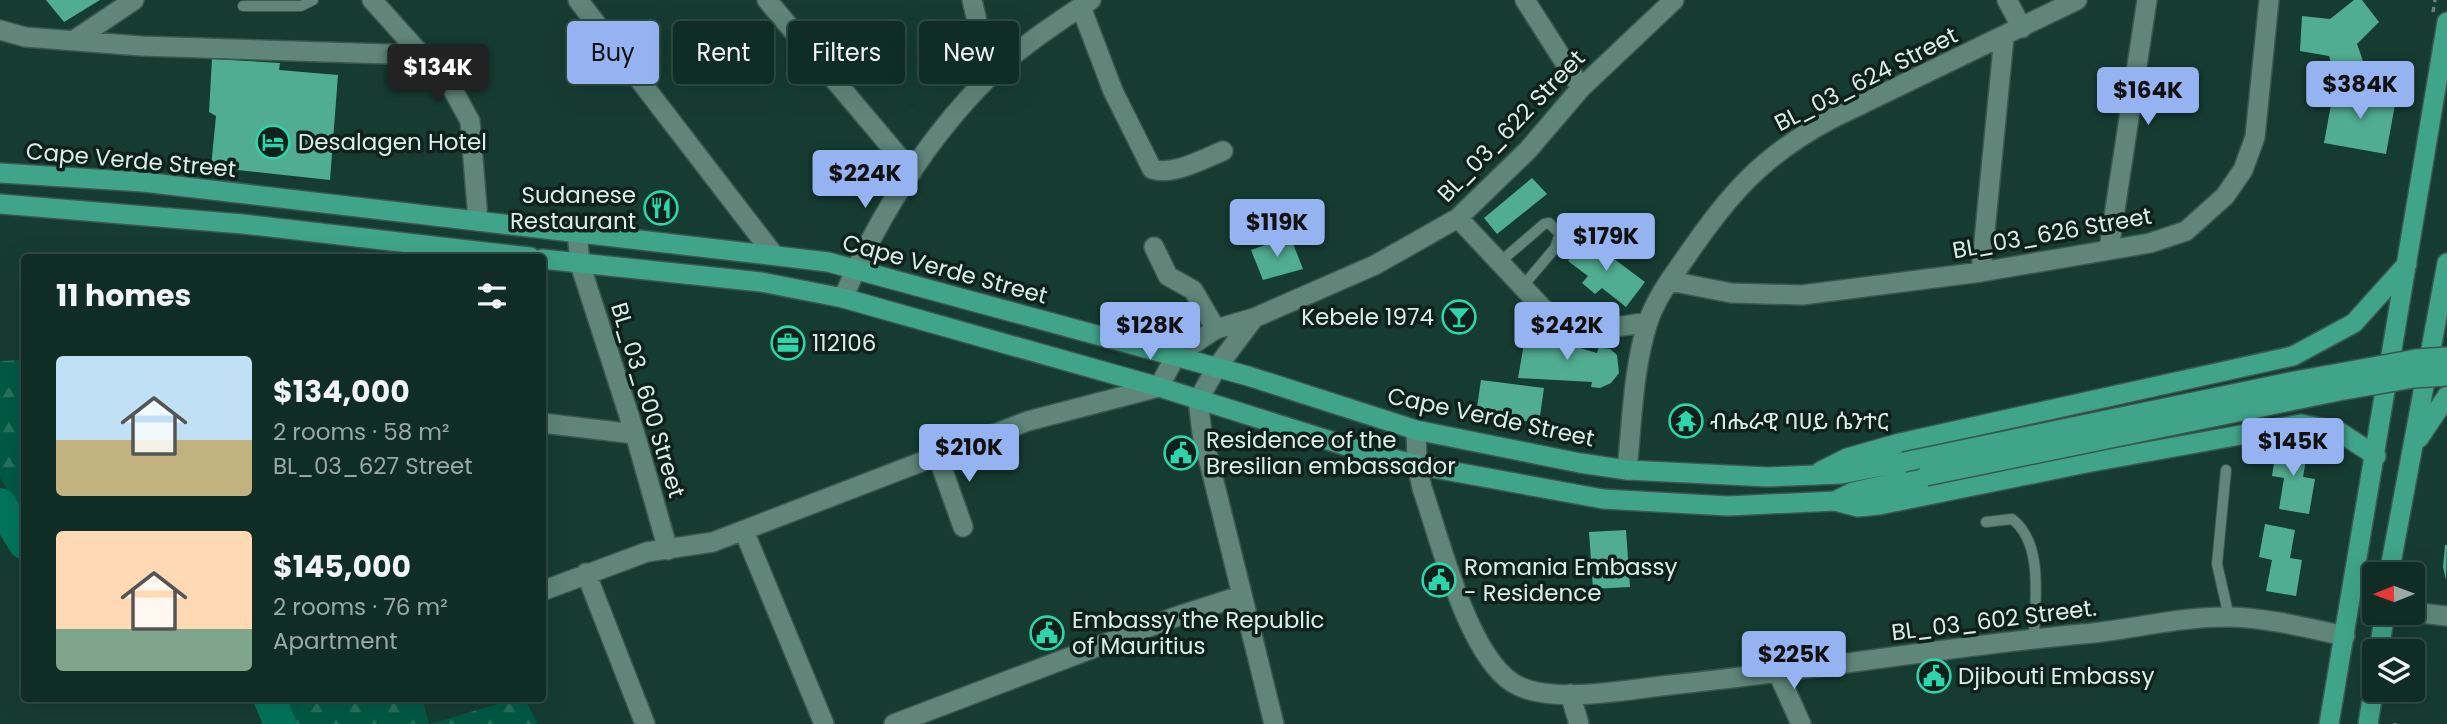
<!DOCTYPE html>
<html lang="en">
<head>
<meta charset="utf-8">
<style>
	:root { --surface:#102d25; --page:#1e3932; --text:#f1f3f6; --muted:#9ca8a7; --line:#304942; --accent:#95b2f1 }
	body { margin:0; font-family:Poppins,"Noto Sans Ethiopic",sans-serif; background:var(--page); color:var(--text); height:100vh; display:flex; flex-direction:column; font-size:26px; white-space:nowrap }
	* { box-sizing:border-box; margin:0 }
	p { font-size:23px; color:var(--muted) }
	.icon { flex:none; width:38px; height:38px; fill:none; stroke:currentColor; stroke-width:2; stroke-linecap:round; stroke-linejoin:round }
	.map { position:relative; flex:1; overflow:hidden }
	.panel { position:absolute; left:21px; top:254px; width:525px; height:448px; display:flex; flex-direction:column; background:var(--surface); border-radius:7px; box-shadow:0 7px 28px #0002,0 0 0 2px var(--line) }
	.panel>* { flex:none }
	.top-card { position:absolute; left:567px; top:21px; width:665px; height:63px; display:flex; gap:14px }
	.needle { width:46px; rotate:269deg }
	.controls { position:absolute; left:2362px; top:562px; display:grid; gap:14px }
	.controls a { display:grid; place-items:center; width:63px; height:63px; border-radius:7px; background:var(--surface); box-shadow:0 7px 28px #0002,0 0 0 2px var(--line); font-size:35px }
	.price { position:absolute; translate:-50% -60px; padding:0 16px; border-radius:7px; background:var(--accent); color:#111; font-size:23px; line-height:46px; filter:drop-shadow(0 2px 4px #0008) }
	.price::after { content:''; position:absolute; left:50%; top:42px; width:21px; height:16px; margin-left:-10px; background:inherit; clip-path:polygon(0 0,100% 0,50% 100%) }
	.price.selected { background:#222; color:#fff }
	ul { padding:0; list-style:none }
	li { display:flex; align-items:center; gap:21px; height:175px; padding:0 35px }
	li span { display:grid; place-items:center; flex:none; width:196px; height:140px; border-radius:7px; color:#555 }
	li>.icon { margin-inline-start:auto }
	span .icon { width:84px; height:84px; fill:#fffc; stroke-width:1 }
	li b { font-size:30px }
	h2 { display:flex; justify-content:space-between; align-items:center; height:84px; padding:0 35px; font-size:30px }
	.pill { padding:0 24px; border-radius:7px; background:var(--surface); box-shadow:0 7px 28px #0002,0 0 0 2px var(--line); font-size:24px; line-height:63px }
	.pill.selected { background:var(--accent); color:#111 }
	.map>svg:first-child { display:block }
</style>
</head>
<body>
<div class="map">
<svg width="2447" height="724" viewBox="0 0 2447 724">
	<defs>
		<pattern id="forest-firs" width="22" height="20" patternUnits="userSpaceOnUse" patternTransform="scale(1.75)"><rect width="22" height="20" fill="#005945"/><path d="M5 1l3.5 6h-7zM16 11l3.5 6h-7z" fill="#257160"/></pattern>
	</defs>
	<rect width="100%" height="100%" fill="#163c31"/>
	<path fill="url(#forest-firs)" d="M 24,360 L 24,513 L 0,478 L 0,361 Z
		M 282,698 L 422,698 L 429,724 L 293,724 Z
		M 518,698 L 524,698 L 538,724 L 430,724 Z"/>
	<g fill="none" stroke-linecap="round" stroke-linejoin="round">
		<path stroke="#00755b" stroke-width="32" d="M 0,504 L 24,543
			M 269,698 L 280,724"/>
	</g>
	<path fill="#51ad91" d="M 46,0 L 100,0 L 64,22 Z
		M 2354,0 L 2362,0 L 2379,22 L 2357,44 L 2369,78 L 2338,84 L 2329,56 L 2300,51 L 2302,16 L 2330,19 Z
		M 212,59 L 280,63 L 279,70 L 338,75 L 330,180 L 211,167 L 216,116 L 209,112 Z
		M 2334,88 L 2396,99 L 2386,154 L 2324,143 Z
		M 1532,178 L 1547,194 L 1497,234 L 1484,218 Z
		M 1290,236 L 1303,269 L 1263,280 L 1251,250 Z
		M 1586,238 L 1645,282 L 1626,307 L 1602,288 L 1595,294 L 1582,283 L 1588,276 L 1568,261 Z
		M 1526,332 L 1597,353 L 1599,347 L 1610,349 L 1617,355 L 1619,373 L 1611,383 L 1600,388 L 1591,387 L 1592,382 L 1518,378 Z
		M 1481,380 L 1544,388 L 1539,423 L 1476,414 Z
		M 2277,443 L 2308,448 L 2303,477 L 2315,479 L 2309,514 L 2279,509 L 2284,478 L 2272,476 Z
		M 2265,524 L 2295,530 L 2290,558 L 2302,560 L 2296,596 L 2266,591 L 2272,560 L 2259,557 Z
		M 1626,530 L 1630,587 L 1593,589 L 1589,532 Z
		M 2445,545 L 2447,545 L 2446,580 L 2443,567 Z"/>
	<g fill="none" stroke-linecap="round" stroke-linejoin="round">
		<defs>
			<path id="service" d="M 243,6 L 301,6 L 313,0
				M 1500,262 L 1544,224 L 1549,223 L 1560,234 L 1555,248 L 1522,287
				M 2226,470 L 2217,564 L 2229,617
				M 1986,522 L 2012,519 C 2044,543 2035,601 2034,637"/>
			<path id="minor" d="M 372,0 L 453,90 L 470,121 L 478,220
				M 578,0 L 774,255
				M 767,0 L 912,172
				M 972,0 L 990,75
				M 1525,0 L 1581,88
				M 2007,0 L 2022,28
				M 1081,7 L 1113,91 L 1152,169 C 1173,176 1203,159 1223,151
				M 0,30 L 25,37 L 141,46 L 419,55
				M 76,39 L 134,0
				M 1458,218 L 1552,318 L 1597,330 L 1648,322
				M 577,231 L 580,264 L 635,434 L 668,550
				M 1154,247 L 1168,276 L 1193,290 L 1216,329
				M 2109,249 L 2147,0
				M 1981,272 L 2004,37
				M 1670,281 L 1731,293 L 1802,295 L 1981,272 L 2150,243 L 2186,231 L 2225,196 L 2243,170 L 2255,137 L 2269,0
				M 843,298 C 877,219 927,138 989,77 C 1019,47 1057,23 1091,0
				M 1254,318 L 1217,367 L 1198,400 L 1202,433 L 1274,724
				M 542,423 L 635,434
				M 1416,430 L 1417,465 L 1422,488 C 1440,539 1467,654 1513,683 C 1550,706 1629,689 1670,685 C 1808,671 1944,647 2082,634 C 2131,630 2180,616 2230,617 C 2268,618 2308,628 2345,636
				M 937,454 L 963,527
				M 1627,470 C 1632,422 1633,368 1648,322 C 1656,298 1672,277 1686,257 C 1729,194 1762,156 1831,119 L 2077,0
				M 744,531 L 824,724
				M 586,573 L 645,724
				M 542,591 L 647,552 L 713,542 L 1028,421 L 1159,387 L 1176,355 L 1216,329 L 1254,318 L 1375,265 L 1458,218 L 1528,150 L 1581,88 L 1674,0
				M 2412,612 L 2447,616
				M 1778,673 L 1801,724
				M 1570,694 L 1579,724
				M 894,724 L 1175,617 L 1240,596"/>
			<path id="primary" d="M 0,173 L 143,182 L 828,262 L 1248,376 L 1416,430 L 1580,463 L 1627,470 L 1768,477 L 1841,474 L 1904,462
				M 0,204 L 243,224 L 530,257
				M 542,259 L 761,282 L 843,298 L 1159,387 L 1366,452 L 1417,465 L 1603,499 L 1728,506 L 1835,501 L 1853,492 L 1926,476
				M 2419,438 L 2447,396
				M 1821,471 L 1847,458 L 1900,443 L 2293,356 L 2354,323 L 2407,264
				M 1835,501 L 1858,507 L 1879,505 L 2086,463 L 2301,424 L 2338,431 L 2376,456
				M 2389,574 L 2447,263
				M 2379,651 L 2385,612
				M 2329,724 L 2447,22
				M 2368,724 L 2375,681"/>
		</defs>
		<use href="#service" stroke="#3b574e" stroke-width="12"/>
		<use href="#minor" stroke="#3b574e" stroke-width="22"/>
		<use href="#primary" stroke="#3b574e" stroke-width="22"/>
		<path stroke="#648379" stroke-width="3.5" stroke-dasharray="5 5" stroke-linecap="butt" d="M 2433,12 L 2435,0
			M 2395,724 L 2395,723"/>
		<use href="#service" stroke="#5f8678" stroke-width="10"/>
		<use href="#minor" stroke="#5f8678" stroke-width="19"/>
		<use href="#primary" stroke="#3fa489" stroke-width="19"/>
		<defs>
			<path id="primary-bridge" d="M 1904,462 L 2295,381 L 2416,359 L 2447,357
				M 1926,476 L 2339,391 L 2414,378 L 2447,376"/>
		</defs>
		<use href="#primary-bridge" stroke="#3b574e" stroke-width="22" stroke-linecap="butt"/>
		<use href="#primary-bridge" stroke="#3fa489" stroke-width="19"/>
	</g>
	<defs>
		<symbol id="hotel-ring" viewBox="-11 -11 22 22"><circle r="9.5" fill="#10201a" stroke="#2ed4aa" stroke-width="1.5"/><path d="M-6-4.5h1.5V1H6V5H4.5V3h-9V5H-6ZM-4 0a1.8 1.8 0 1 1 3.6 0ZM.5 0V-2.5h3Q6-2.5 6 0Z" fill="#2ed4aa"/></symbol>
		<symbol id="restaurant-ring" viewBox="-11 -11 22 22"><circle r="9.5" fill="#10201a" stroke="#2ed4aa" stroke-width="1.5"/><path d="M-5-6h1v4h1v-4h1v4h1v-4h1v5L-1.5 .5V6h-2V.5L-5-1ZM5-6V6H3V1.5H1.5Q1.5-4 5-6Z" fill="#2ed4aa"/></symbol>
		<symbol id="bar-ring" viewBox="-11 -11 22 22"><circle r="9.5" fill="#10201a" stroke="#2ed4aa" stroke-width="1.5"/><path d="M-6-5H6L.8 .8V4.5H3.5V6h-7V4.5H-.8V.8Z" fill="#2ed4aa"/></symbol>
		<symbol id="office-ring" viewBox="-11 -11 22 22"><circle r="9.5" fill="#10201a" stroke="#2ed4aa" stroke-width="1.5"/><path d="M-6-3h4V-5.5h4V-3h4V5H-6ZM-1-4.5V-3h2v-1.5ZM-6 0V1H6V0Z" fill="#2ed4aa"/></symbol>
		<symbol id="temple-ring" viewBox="-11 -11 22 22"><circle r="9.5" fill="#10201a" stroke="#2ed4aa" stroke-width="1.5"/><path d="M0-6L5-2H3V0L6.5 2.5H4V6H1.5V3h-3V6H-4V2.5H-6.5L-3 0V-2H-5Z" fill="#2ed4aa"/></symbol>
		<symbol id="civic-ring" viewBox="-11 -11 22 22"><circle r="9.5" fill="#10201a" stroke="#2ed4aa" stroke-width="1.5"/><path d="M-.6-6.5H3V-4.5H.6V-3L4-1V1h2V6H-6V1h2V-1L-.6-3ZM-1.2 2.5V6h2.4V2.5Z" fill="#2ed4aa"/></symbol>
	</defs>
	<g fill-rule="evenodd">
		<use href="#hotel-ring" x="254" y="123" width="38" height="38"/>
		<use href="#restaurant-ring" x="642" y="189" width="38" height="38"/>
		<use href="#bar-ring" x="1440" y="298" width="38" height="38"/>
		<use href="#office-ring" x="769" y="324" width="38" height="38"/>
		<use href="#temple-ring" x="1667" y="402" width="38" height="38"/>
		<use href="#civic-ring" x="1162" y="434" width="38" height="38"/>
		<use href="#civic-ring" x="1420" y="561" width="38" height="38"/>
		<use href="#civic-ring" x="1028" y="614" width="38" height="38"/>
		<use href="#civic-ring" x="1915" y="657" width="38" height="38"/>
	</g>
	<g text-anchor="middle" dominant-baseline="central" stroke-width="7" stroke-linejoin="round" paint-order="stroke">
		<g font-size="23" fill="#d9eee6" stroke="#10201a">
			<text transform="translate(1866 79) rotate(-27)">BL_03_624 Street</text>
			<text transform="translate(1511 126) rotate(-46)">BL_03_622 Street</text>
			<text transform="translate(131 160) rotate(5)">Cape Verde Street</text>
			<text transform="translate(2052 233) rotate(-10)">BL_03_626 Street</text>
			<text transform="translate(945 269) rotate(15)">Cape Verde Street</text>
			<text transform="translate(648 400) rotate(73)">BL_03_600 Street</text>
			<text transform="translate(1491 417) rotate(12)">Cape Verde Street</text>
			<text transform="translate(1994 620) rotate(-7)">BL_03_602 Street.</text>
		</g>
		<g font-size="23" fill="#d9eee6" stroke="#10201a" text-anchor="start">
			<text x="298" y="142">Desalagen Hotel</text>
			<text x="636" y="195" text-anchor="end">Sudanese<tspan x="636" dy="26">Restaurant</tspan></text>
			<text x="1434" y="317" text-anchor="end">Kebele 1974</text>
			<text x="812" y="343">112106</text>
			<text x="1710" y="421">ብሔራዊ ባሀይ ሴንተር</text>
			<text x="1206" y="440">Residence of the<tspan x="1206" dy="26">Bresilian embassador</tspan></text>
			<text x="1464" y="567">Romania Embassy<tspan x="1464" dy="26">- Residence</tspan></text>
			<text x="1072" y="620">Embassy the Republic<tspan x="1072" dy="26">of Mauritius</tspan></text>
			<text x="1958" y="676">Djibouti Embassy</text>
		</g>
	</g>
</svg>
<div class="controls">
<a><svg class="needle" viewBox="-14 -14 28 28"><path d="M0-13l5 13h-10z" fill="#e53935"/><path d="M0 13l5-13h-10z" fill="#9ca8a7"/></svg></a>
<a><svg class="icon" aria-label="layers" viewBox="0 0 24 24"><path d="M12 4l9 5-9 5-9-5zM3 14l9 5 9-5"/></svg></a>
</div>
<b class="price selected" style="left:438px;top:104px">$134K</b>
<b class="price" style="left:2360px;top:121px">$384K</b>
<b class="price" style="left:2148px;top:127px">$164K</b>
<b class="price" style="left:865px;top:210px">$224K</b>
<b class="price" style="left:1277px;top:259px">$119K</b>
<b class="price" style="left:1606px;top:273px">$179K</b>
<b class="price" style="left:1150px;top:362px">$128K</b>
<b class="price" style="left:1567px;top:362px">$242K</b>
<b class="price" style="left:2293px;top:478px">$145K</b>
<b class="price" style="left:969px;top:484px">$210K</b>
<b class="price" style="left:1794px;top:691px">$225K</b>
<div class="top-card">
<a class="pill selected">Buy</a>
<a class="pill">Rent</a>
<a class="pill">Filters</a>
<a class="pill">New</a>
</div>
<section class="panel">
<h2>11 homes<svg class="icon" aria-label="filters" viewBox="0 0 24 24"><path d="M4 7h16M4 17h16"/><circle cx="9" cy="7" r="2"/><circle cx="15" cy="17" r="2"/></svg></h2>
<ul>
<li><span style="background:linear-gradient(#bfe0f5 60%,#c2b280 0)"><svg class="icon" aria-label="home" viewBox="0 0 24 24"><path d="M3 11l9-7 9 7M6 9v11h12V9"/></svg></span><div><b>$134,000</b><p>2 rooms · 58 m²</p><p>BL_03_627 Street</p></div></li>
<li><span style="background:linear-gradient(#ffd9b3 70%,#7fa58c 0)"><svg class="icon" aria-label="home" viewBox="0 0 24 24"><path d="M3 11l9-7 9 7M6 9v11h12V9"/></svg></span><div><b>$145,000</b><p>2 rooms · 76 m²</p><p>Apartment</p></div></li>
</ul>
</section>
</div>
</body>
</html>
